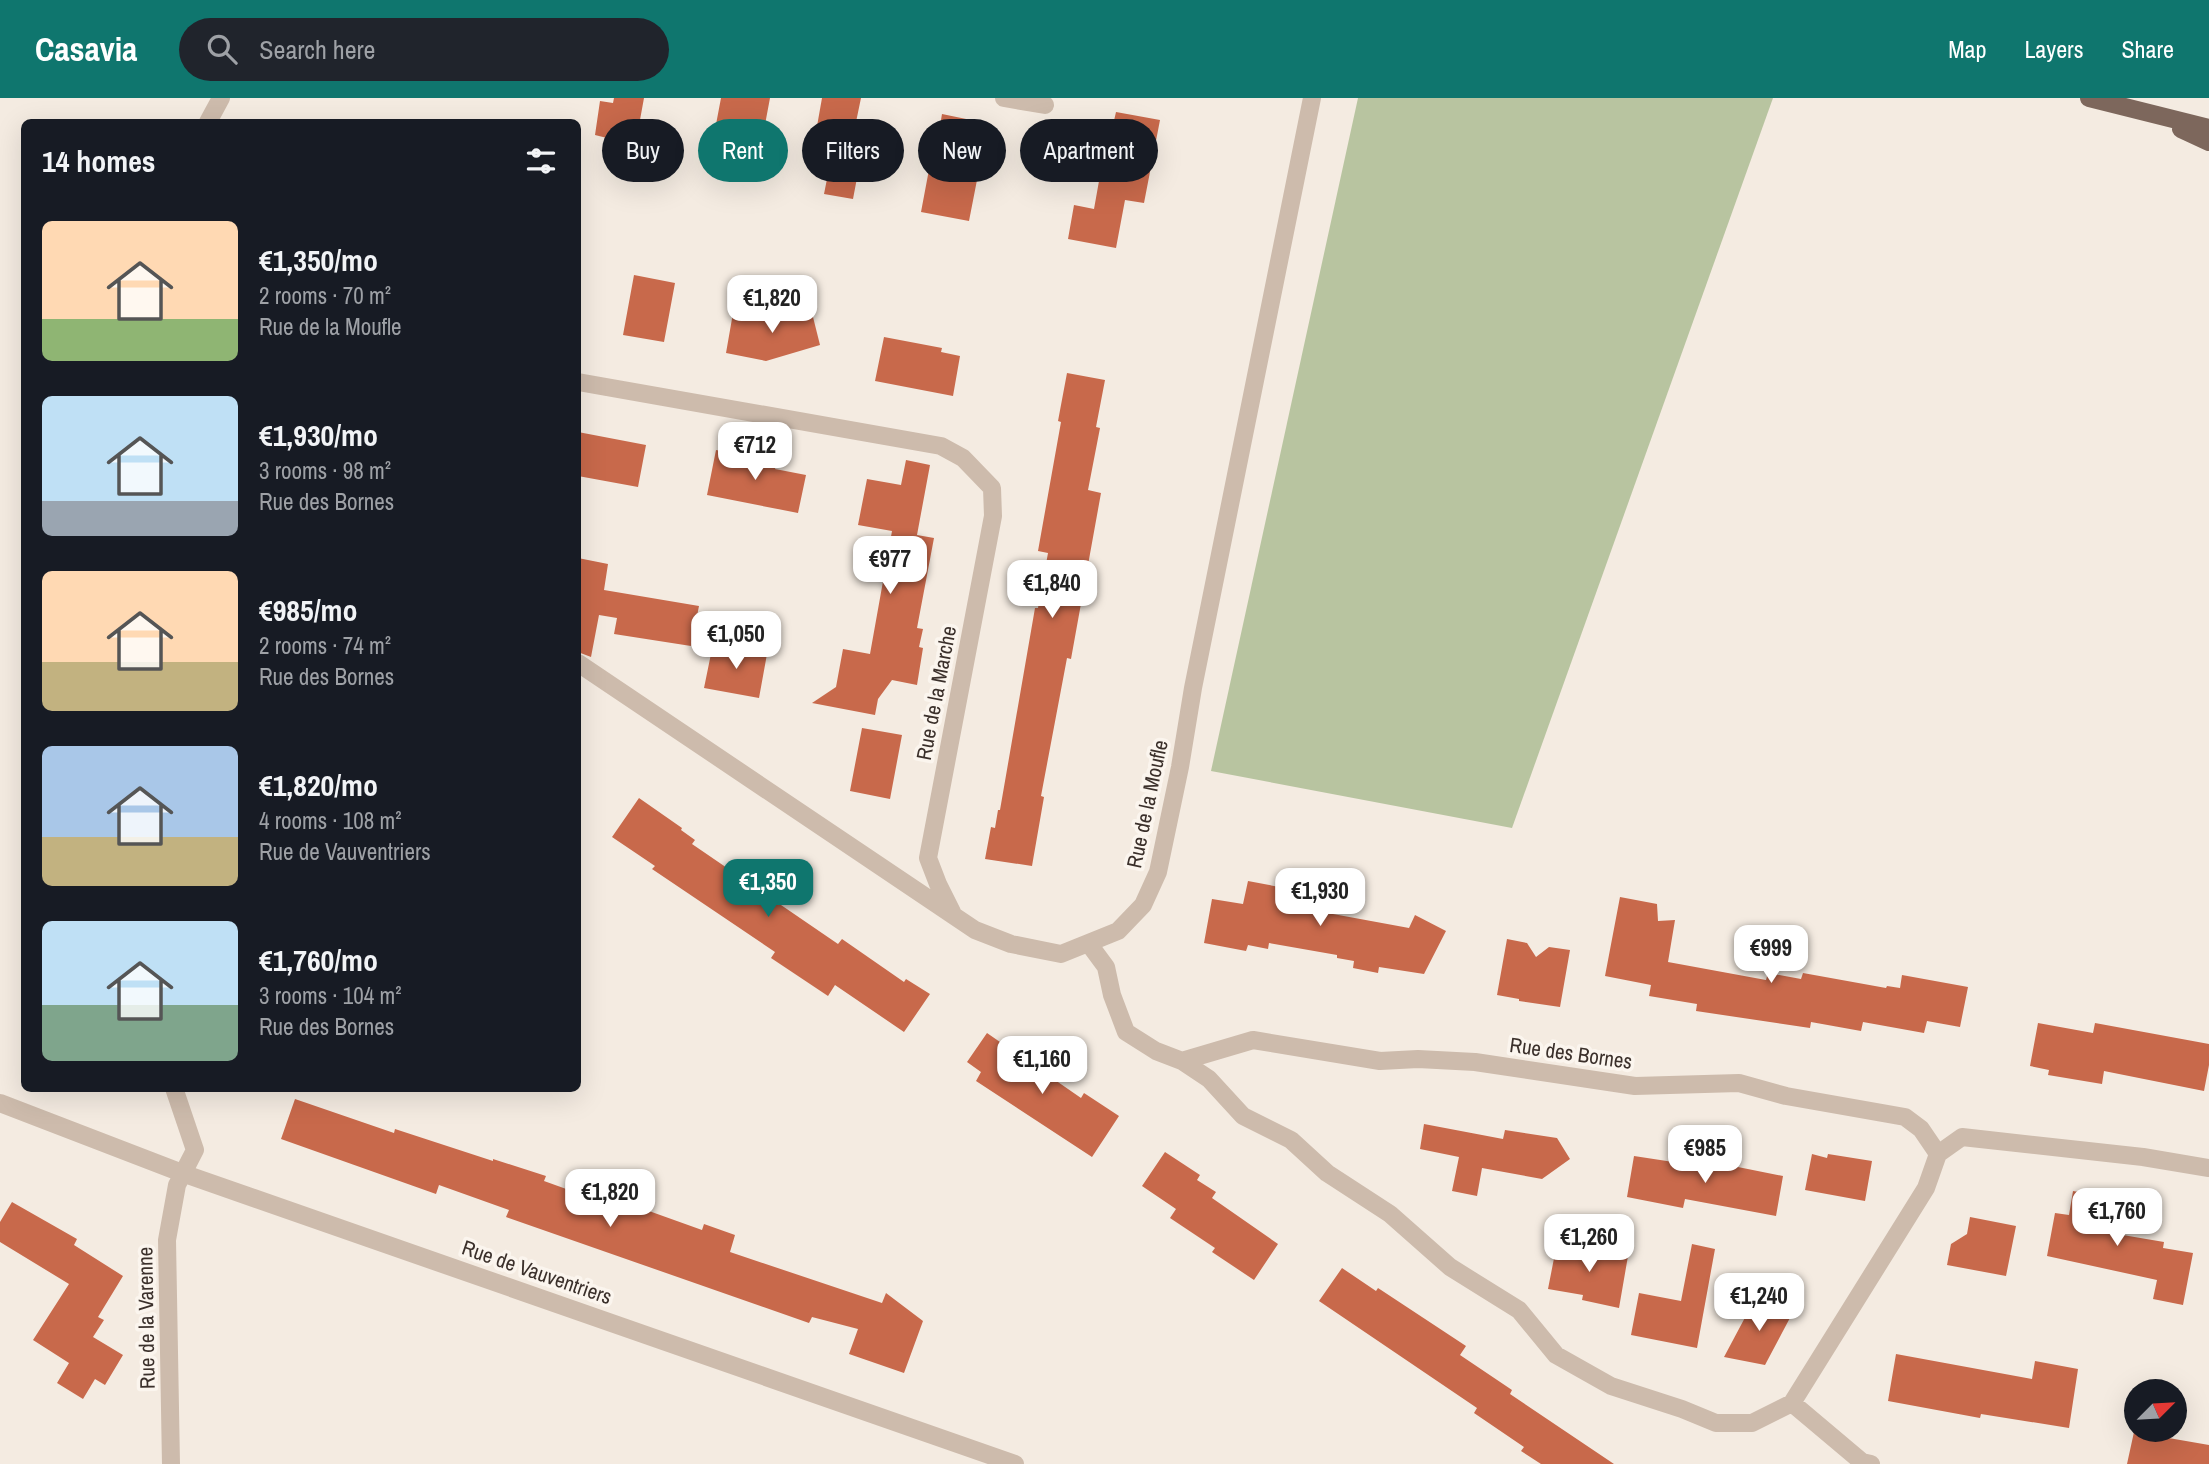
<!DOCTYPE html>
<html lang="en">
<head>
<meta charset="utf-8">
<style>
	:root { --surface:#171b24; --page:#20242c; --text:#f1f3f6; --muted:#9ea1a6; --accent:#0f766e }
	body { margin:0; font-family:"Archivo Narrow",sans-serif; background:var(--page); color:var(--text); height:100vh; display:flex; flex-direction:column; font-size:26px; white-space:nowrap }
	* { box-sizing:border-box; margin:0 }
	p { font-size:23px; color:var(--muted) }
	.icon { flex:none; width:38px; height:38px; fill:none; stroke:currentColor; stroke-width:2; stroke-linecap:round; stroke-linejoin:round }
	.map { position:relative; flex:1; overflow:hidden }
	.side { position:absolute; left:21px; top:21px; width:560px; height:973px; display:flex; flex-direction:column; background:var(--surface); border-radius:10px; box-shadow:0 7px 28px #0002 }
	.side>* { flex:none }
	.hud { position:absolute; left:602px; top:21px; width:665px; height:63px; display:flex; gap:14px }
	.needle { width:46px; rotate:66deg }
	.buttons { position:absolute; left:2124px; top:1281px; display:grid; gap:14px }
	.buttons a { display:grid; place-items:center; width:63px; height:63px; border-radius:50%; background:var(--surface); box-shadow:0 7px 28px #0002; font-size:35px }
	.price { position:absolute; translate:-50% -60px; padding:0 16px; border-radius:14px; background:#fff; color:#222; font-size:23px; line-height:46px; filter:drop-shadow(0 2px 4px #0008) }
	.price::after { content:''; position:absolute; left:50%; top:42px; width:21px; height:16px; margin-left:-10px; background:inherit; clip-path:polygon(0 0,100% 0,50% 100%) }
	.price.active { background:var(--accent); color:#fff }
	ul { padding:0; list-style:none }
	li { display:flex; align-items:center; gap:21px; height:175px; padding:0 21px }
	li span { display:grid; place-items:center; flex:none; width:196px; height:140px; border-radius:10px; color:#555 }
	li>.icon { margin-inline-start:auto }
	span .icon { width:84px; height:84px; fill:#fffc; stroke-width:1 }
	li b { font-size:30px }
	h2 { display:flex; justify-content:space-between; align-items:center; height:84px; padding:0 21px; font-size:30px }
	.chip { padding:0 24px; border-radius:32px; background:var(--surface); box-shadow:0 7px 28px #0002; font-size:24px; line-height:63px }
	.chip.active { background:var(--accent); color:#fff }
	header { display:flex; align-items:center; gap:42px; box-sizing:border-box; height:98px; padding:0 35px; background:var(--accent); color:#fff }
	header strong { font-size:33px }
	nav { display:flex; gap:38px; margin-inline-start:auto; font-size:24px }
	.search { width:490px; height:63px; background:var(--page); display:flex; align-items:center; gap:18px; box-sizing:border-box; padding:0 24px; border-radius:38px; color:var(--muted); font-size:26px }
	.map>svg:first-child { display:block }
</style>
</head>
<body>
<header>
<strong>Casavia</strong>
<div class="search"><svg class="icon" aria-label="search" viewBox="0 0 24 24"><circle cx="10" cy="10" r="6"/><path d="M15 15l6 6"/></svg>Search here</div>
<nav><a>Map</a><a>Layers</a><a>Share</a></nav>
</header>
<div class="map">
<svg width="2209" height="1366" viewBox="0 0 2209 1366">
	<rect width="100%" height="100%" fill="#f4ebe1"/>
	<path fill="#b8c4a0" d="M 1358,0 L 1773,0 L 1512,730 L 1211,673 Z"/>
	<path fill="#c8694b" d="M 614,0 L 644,0 L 633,60 L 604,55 L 607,40 L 595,37 L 600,3 L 613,5 Z
		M 721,0 L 770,0 L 760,53 L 754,52 L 752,66 L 739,64 L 736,79 L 707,74 Z
		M 822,0 L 861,0 L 856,24 L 867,27 L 853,101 L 824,96 L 827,81 L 815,78 L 818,64 L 811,62 Z
		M 1116,14 L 1160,22 L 1144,105 L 1125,102 L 1116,150 L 1068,141 L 1074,107 L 1094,111 L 1109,27 L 1113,27 Z
		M 942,16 L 971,22 L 968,37 L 985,41 L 969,123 L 921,114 L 934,45 L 937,45 Z
		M 634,177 L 675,185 L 664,244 L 623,237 Z
		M 811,211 L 820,247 L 766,263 L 726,255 L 733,215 L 764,220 Z
		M 884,239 L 942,250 L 941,254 L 960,258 L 953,298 L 875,283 Z
		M 1067,275 L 1105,282 L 1096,329 L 1100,330 L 1088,392 L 1101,395 L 1071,561 L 1067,560 L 1041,698 L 1044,699 L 1032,768 L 985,761 L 991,729 L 995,730 L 998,712 L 1000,712 L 1035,510 L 1038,510 L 1048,455 L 1038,453 L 1061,324 L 1058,323 Z
		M 578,334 L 646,347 L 638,389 L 578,378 Z
		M 716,352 L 777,364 L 775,371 L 806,377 L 798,415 L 707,397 Z
		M 906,362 L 930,367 L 917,437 L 934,440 L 917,530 L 923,531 L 919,549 L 923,550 L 917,587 L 892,582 L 878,601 L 875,617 L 812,605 L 836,589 L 843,551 L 870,556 L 892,433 L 858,427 L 867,381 L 901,387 Z
		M 578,460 L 608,466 L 604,492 L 699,508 L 691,548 L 614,536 L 617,520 L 599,517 L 591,559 L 578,554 Z
		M 713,546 L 767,556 L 759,600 L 704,590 Z
		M 862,630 L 902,637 L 890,701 L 850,693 Z
		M 639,700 L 682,730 L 681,732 L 695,742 L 692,746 L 838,846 L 842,841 L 904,884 L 906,881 L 930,896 L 904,934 L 835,887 L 828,898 L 771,860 L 775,854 L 652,771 L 655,768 L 612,739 Z
		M 1303,778 L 1338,785 L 1333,816 L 1409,830 L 1415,817 L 1446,833 L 1424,876 L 1379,869 L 1378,875 L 1353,870 L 1354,863 L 1337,860 L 1337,857 L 1269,845 L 1268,851 L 1248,847 L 1246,853 L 1204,845 L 1212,801 L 1243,806 L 1248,783 L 1300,793 Z
		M 1620,799 L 1657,806 L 1658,823 L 1675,822 L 1668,864 L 1766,882 L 1768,875 L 1801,881 L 1803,875 L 1886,890 L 1887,888 L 1900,890 L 1902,877 L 1968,889 L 1960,929 L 1927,923 L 1924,935 L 1863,924 L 1861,933 L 1811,924 L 1810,930 L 1696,913 L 1697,906 L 1649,898 L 1651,887 L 1605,878 Z
		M 1507,841 L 1527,845 L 1536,859 L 1549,849 L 1570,852 L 1560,909 L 1519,903 L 1519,901 L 1497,897 Z
		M 2038,925 L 2093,935 L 2095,925 L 2209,946 L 2209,967 L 2204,993 L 2104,973 L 2102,986 L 2048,977 L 2049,972 L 2030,968 Z
		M 987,935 L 1081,1000 L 1084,995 L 1119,1018 L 1092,1059 L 976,983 L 981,974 L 967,964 Z
		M 295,1001 L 394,1035 L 395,1031 L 493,1063 L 493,1061 L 546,1078 L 544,1083 L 633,1115 L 635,1108 L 702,1132 L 704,1126 L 735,1137 L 730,1154 L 882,1205 L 886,1195 L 923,1223 L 904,1275 L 849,1256 L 858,1231 L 812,1219 L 809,1225 L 506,1119 L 509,1112 L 439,1087 L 436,1096 L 281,1041 Z
		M 1424,1026 L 1503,1041 L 1505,1032 L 1557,1040 L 1570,1061 L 1542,1081 L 1482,1070 L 1477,1098 L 1452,1093 L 1459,1059 L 1420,1051 Z
		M 1165,1054 L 1200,1077 L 1197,1082 L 1216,1094 L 1212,1100 L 1278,1146 L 1254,1182 L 1212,1154 L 1215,1150 L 1170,1120 L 1176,1111 L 1142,1088 Z
		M 1812,1056 L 1827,1060 L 1828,1056 L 1872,1063 L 1865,1103 L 1805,1092 Z
		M 1634,1058 L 1706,1069 L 1707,1066 L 1722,1069 L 1723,1066 L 1783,1078 L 1776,1118 L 1685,1101 L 1683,1110 L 1627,1099 Z
		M 2073,1093 L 2111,1100 L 2105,1134 L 2164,1144 L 2163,1150 L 2193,1155 L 2183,1207 L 2153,1201 L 2157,1182 L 2047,1158 L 2055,1115 L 2069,1117 Z
		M 12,1104 L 77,1141 L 74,1147 L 123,1178 L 98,1219 L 104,1222 L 93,1239 L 123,1257 L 105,1287 L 95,1281 L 83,1301 L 57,1285 L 69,1265 L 33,1242 L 69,1186 L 0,1144 L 0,1124 Z
		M 1970,1119 L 2016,1128 L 2006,1178 L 1947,1167 L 1951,1146 L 1967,1136 Z
		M 1557,1145 L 1628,1158 L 1619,1210 L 1582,1202 L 1583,1197 L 1548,1191 Z
		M 1692,1146 L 1715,1151 L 1697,1250 L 1631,1237 L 1639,1195 L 1681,1203 Z
		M 1342,1170 L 1376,1193 L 1378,1190 L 1466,1248 L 1460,1257 L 1512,1292 L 1510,1296 L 1614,1366 L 1541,1366 L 1521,1353 L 1524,1349 L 1474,1315 L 1477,1310 L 1319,1203 Z
		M 1757,1197 L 1792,1216 L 1765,1267 L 1724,1259 Z
		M 1896,1256 L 2032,1281 L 2035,1263 L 2078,1271 L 2069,1330 L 1981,1316 L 1980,1320 L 1888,1303 Z
		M 2134,1334 L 2209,1347 L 2209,1366 L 2127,1366 Z"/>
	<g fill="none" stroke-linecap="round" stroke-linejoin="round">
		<path stroke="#cdbbac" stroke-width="18" d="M 1004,0 L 1045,7
			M 208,24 L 221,0
			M 578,284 L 941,348 L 963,360 L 992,390 L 993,418 L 928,760 L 938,786 L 952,814
			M 578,565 L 975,832 L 1011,846 L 1061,856 L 1118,833 L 1143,807 L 1158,774 L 1180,669 L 1193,590 L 1312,0
			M 1089,846 L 1106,869 L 1112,897 L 1126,934 L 1156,953 L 1182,963 L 1253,942 L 1380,963 L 1418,961 L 1475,964 L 1635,988 L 1739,985 L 1786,998 L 1905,1019 L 1921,1031 L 1938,1056 L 1926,1090 L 1792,1305 L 1752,1325 L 1716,1325 L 1682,1311 L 1611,1288 L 1556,1257 L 1519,1212 L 1450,1169 L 1390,1116 L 1327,1075 L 1291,1042 L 1243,1018 L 1209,981 L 1182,963
			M 0,1005 L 182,1075 L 1015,1366
			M 1938,1056 L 1962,1039 L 2143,1059 L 2209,1070
			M 1792,1305 L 1862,1364 L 1871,1366
			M 171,1366 L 167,1142 L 177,1087 L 195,1052 L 174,990"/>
		<path stroke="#7d675c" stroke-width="18" d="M 2089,0 L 2209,30
			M 2181,31 L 2209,44"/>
	</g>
	<g text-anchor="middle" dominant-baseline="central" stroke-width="7" stroke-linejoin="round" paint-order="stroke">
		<g font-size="21" fill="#3b302b" stroke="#fbf5ee">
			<text transform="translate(936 595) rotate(-79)">Rue de la Marche</text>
			<text transform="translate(1147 706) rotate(-78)">Rue de la Moufle</text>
			<text transform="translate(1571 955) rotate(8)">Rue des Bornes</text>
			<text transform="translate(537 1174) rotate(19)">Rue de Vauventriers</text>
			<text transform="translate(146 1220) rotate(-91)">Rue de la Varenne</text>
		</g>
	</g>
</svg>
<div class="buttons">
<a><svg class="needle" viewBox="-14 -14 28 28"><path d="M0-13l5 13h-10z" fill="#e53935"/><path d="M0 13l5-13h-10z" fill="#9ea1a6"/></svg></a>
</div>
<b class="price" style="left:772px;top:237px">€1,820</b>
<b class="price" style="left:755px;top:384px">€712</b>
<b class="price" style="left:890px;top:498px">€977</b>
<b class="price" style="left:1052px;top:522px">€1,840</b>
<b class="price" style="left:736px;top:573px">€1,050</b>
<b class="price active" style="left:768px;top:821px">€1,350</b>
<b class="price" style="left:1320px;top:830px">€1,930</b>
<b class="price" style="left:1771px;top:887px">€999</b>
<b class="price" style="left:1042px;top:998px">€1,160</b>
<b class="price" style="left:1705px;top:1087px">€985</b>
<b class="price" style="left:610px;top:1131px">€1,820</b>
<b class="price" style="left:2117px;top:1150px">€1,760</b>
<b class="price" style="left:1589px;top:1176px">€1,260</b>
<b class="price" style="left:1759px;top:1235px">€1,240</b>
<div class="hud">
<a class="chip">Buy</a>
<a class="chip active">Rent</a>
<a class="chip">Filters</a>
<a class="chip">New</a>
<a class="chip">Apartment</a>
</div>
<section class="side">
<h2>14 homes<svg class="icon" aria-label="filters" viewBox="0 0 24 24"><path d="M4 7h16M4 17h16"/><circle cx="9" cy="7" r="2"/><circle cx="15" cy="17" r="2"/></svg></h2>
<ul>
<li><span style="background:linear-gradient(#ffd9b3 70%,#8fb573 0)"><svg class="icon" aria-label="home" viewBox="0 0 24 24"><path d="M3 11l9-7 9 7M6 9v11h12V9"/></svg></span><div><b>€1,350/mo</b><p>2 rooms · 70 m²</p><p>Rue de la Moufle</p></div></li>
<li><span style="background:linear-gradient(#bfe0f5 75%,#9aa5b1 0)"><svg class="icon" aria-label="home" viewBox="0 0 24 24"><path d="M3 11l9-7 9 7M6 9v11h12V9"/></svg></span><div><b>€1,930/mo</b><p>3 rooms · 98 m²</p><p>Rue des Bornes</p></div></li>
<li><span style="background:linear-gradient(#ffd9b3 65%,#c2b280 0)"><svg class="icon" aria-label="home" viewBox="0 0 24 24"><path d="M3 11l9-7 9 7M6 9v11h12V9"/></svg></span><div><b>€985/mo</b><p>2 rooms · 74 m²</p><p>Rue des Bornes</p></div></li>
<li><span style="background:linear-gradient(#a9c7e8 65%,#c2b280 0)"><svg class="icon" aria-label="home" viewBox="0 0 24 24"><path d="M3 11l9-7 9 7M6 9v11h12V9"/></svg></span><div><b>€1,820/mo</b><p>4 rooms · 108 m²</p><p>Rue de Vauventriers</p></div></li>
<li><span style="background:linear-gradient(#bfe0f5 60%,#7fa58c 0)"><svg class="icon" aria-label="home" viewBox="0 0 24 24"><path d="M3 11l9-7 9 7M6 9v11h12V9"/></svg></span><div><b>€1,760/mo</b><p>3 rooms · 104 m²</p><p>Rue des Bornes</p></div></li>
</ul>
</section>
</div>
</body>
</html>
